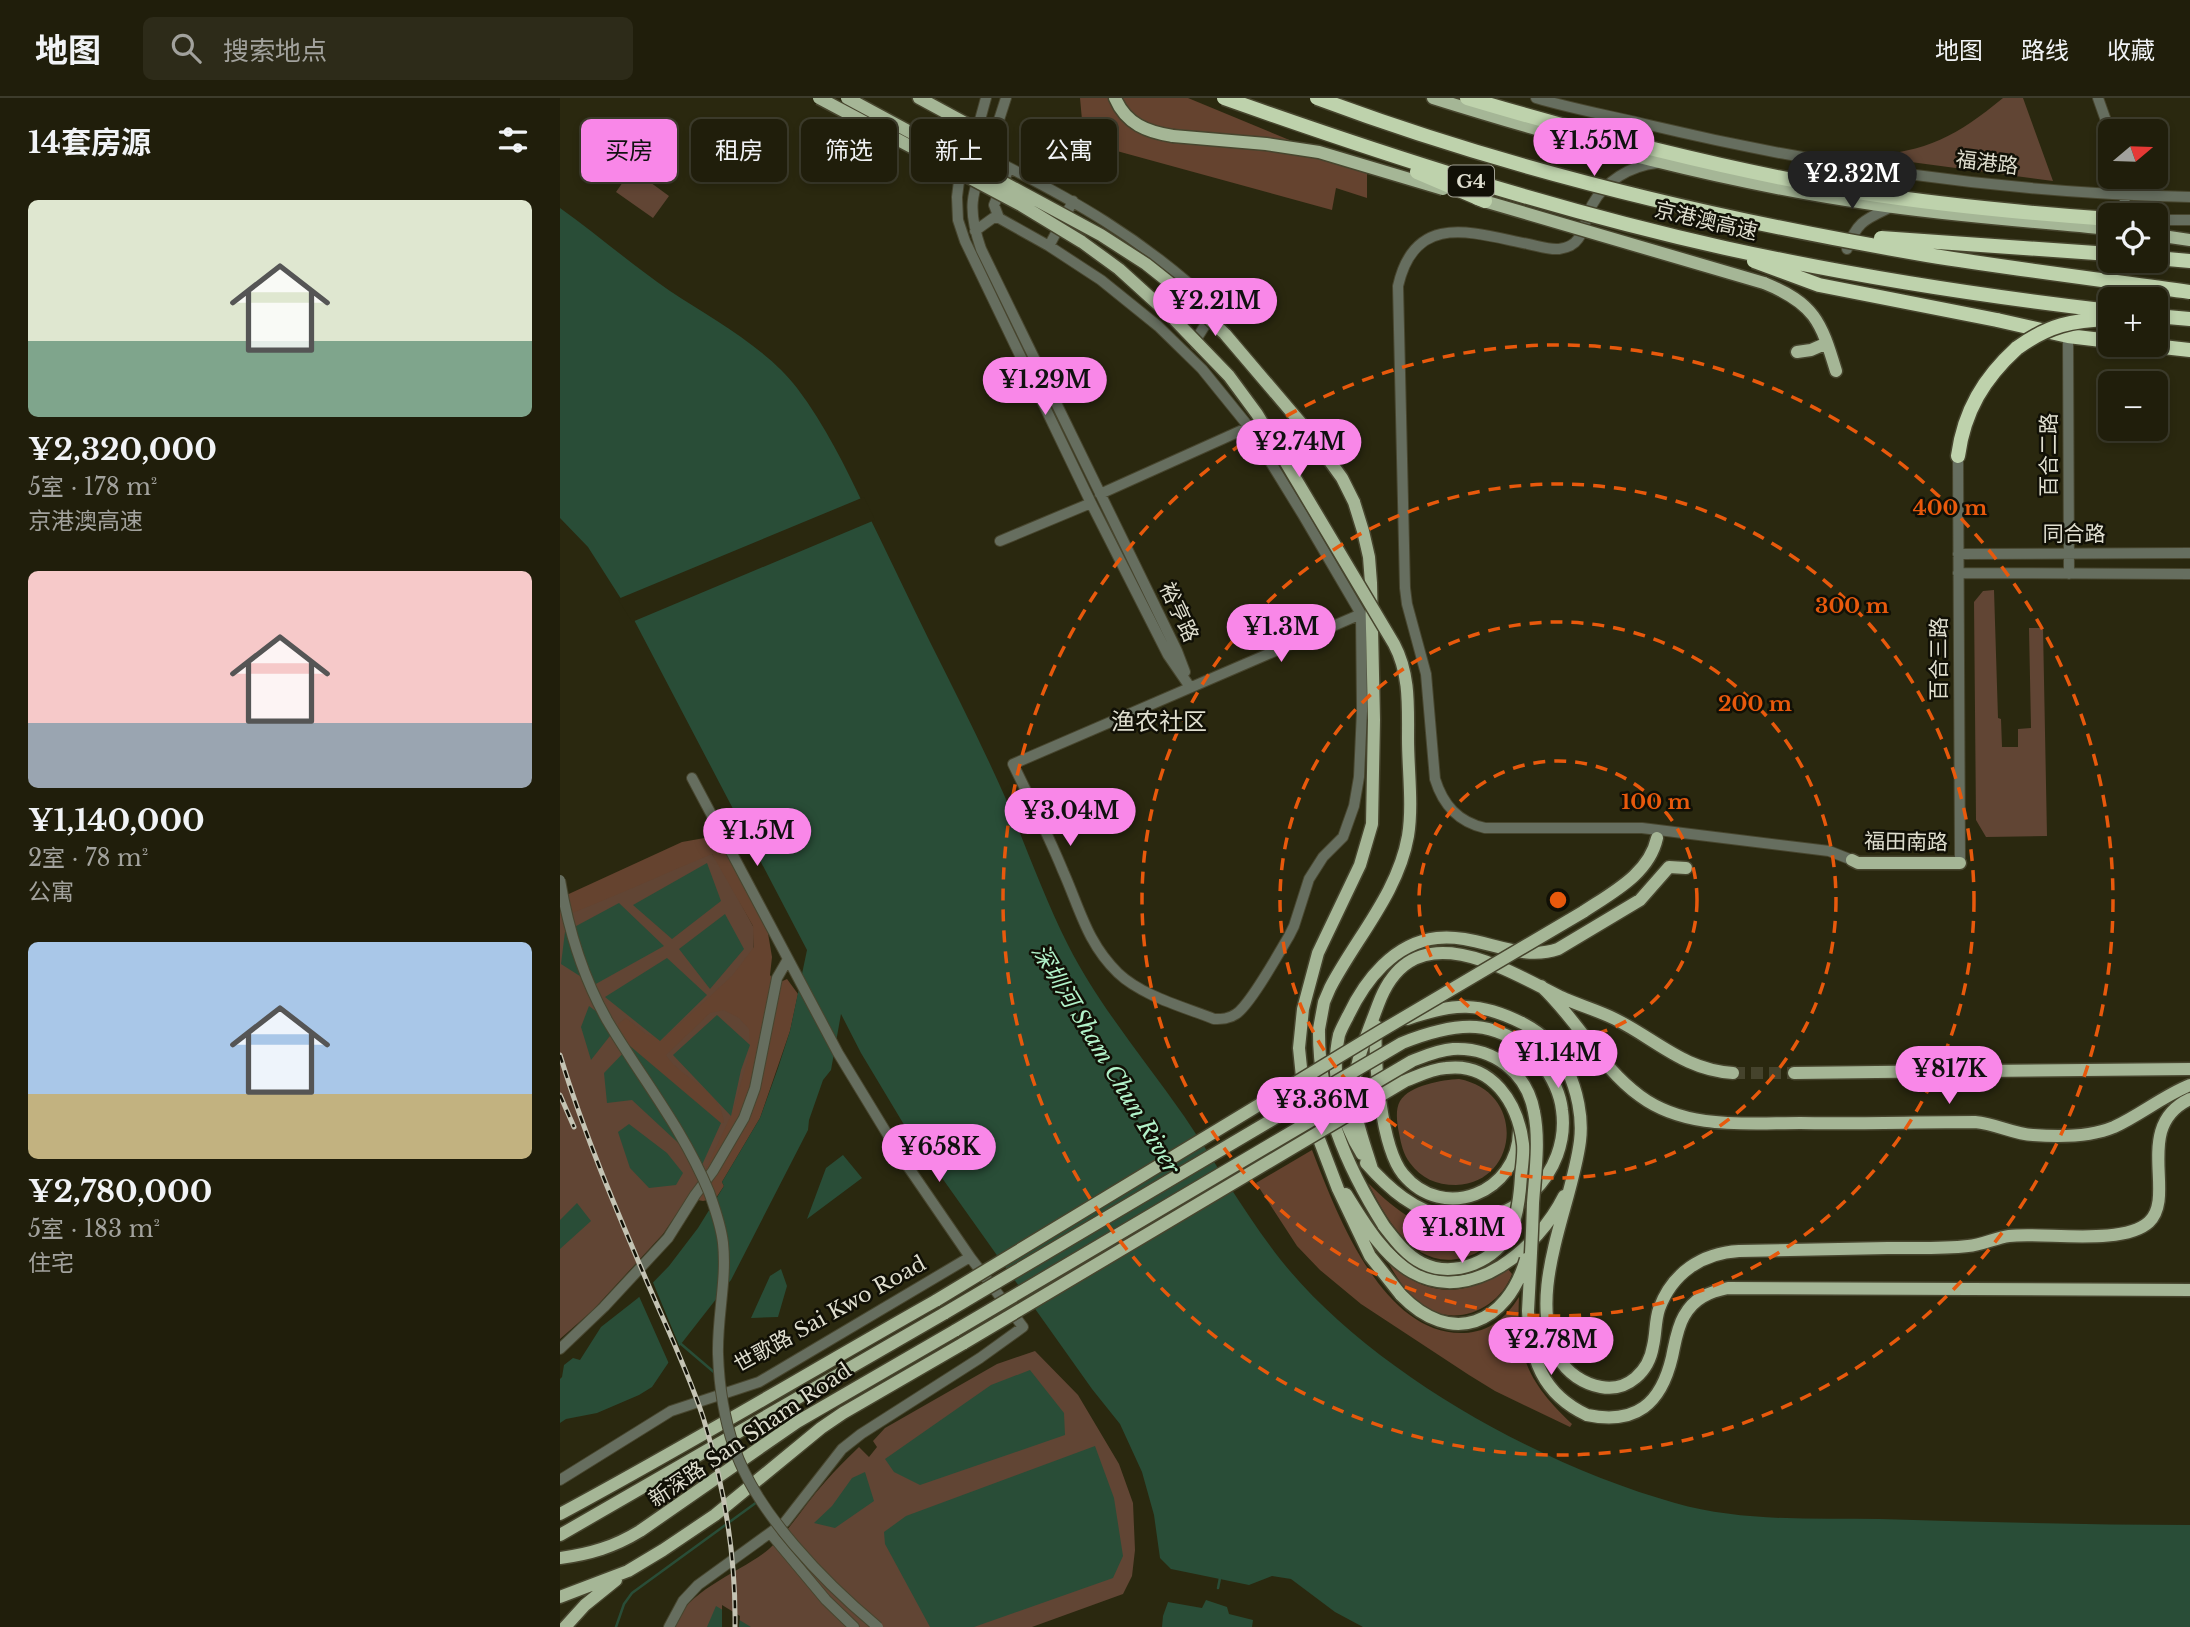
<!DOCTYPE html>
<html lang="zh">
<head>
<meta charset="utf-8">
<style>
	:root { --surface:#201e0b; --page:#2d2b19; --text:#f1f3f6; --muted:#a2a29d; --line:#3d3c2c; --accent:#f987e8 }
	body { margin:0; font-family:"Libre Baskerville","Noto Sans SC",serif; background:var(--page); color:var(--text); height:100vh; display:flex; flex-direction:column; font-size:26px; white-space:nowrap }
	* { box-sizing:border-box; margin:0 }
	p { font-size:23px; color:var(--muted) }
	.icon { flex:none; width:38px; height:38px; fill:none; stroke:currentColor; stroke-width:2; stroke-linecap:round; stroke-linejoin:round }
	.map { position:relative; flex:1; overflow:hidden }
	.drawer { display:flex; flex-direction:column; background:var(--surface); width:560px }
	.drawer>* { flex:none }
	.top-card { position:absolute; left:21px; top:21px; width:665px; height:63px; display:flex; gap:14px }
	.needle { width:46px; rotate:71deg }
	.buttons { position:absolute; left:1538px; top:21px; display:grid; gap:14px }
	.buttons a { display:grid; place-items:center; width:70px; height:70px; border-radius:10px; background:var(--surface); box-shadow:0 4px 10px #0003,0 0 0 2px var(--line); font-size:35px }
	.price { position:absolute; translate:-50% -60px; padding:0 16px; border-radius:24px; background:var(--accent); color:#111; font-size:23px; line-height:46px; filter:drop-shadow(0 2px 4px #0008) }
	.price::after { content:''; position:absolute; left:50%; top:42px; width:21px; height:16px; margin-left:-10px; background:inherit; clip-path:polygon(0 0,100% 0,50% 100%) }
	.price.on { background:#222; color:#fff }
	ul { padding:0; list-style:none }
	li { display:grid; align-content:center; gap:14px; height:371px; padding:0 28px }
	li span { display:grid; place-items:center; height:217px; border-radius:10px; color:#555 }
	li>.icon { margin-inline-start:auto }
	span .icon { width:126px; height:126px; fill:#fffc; stroke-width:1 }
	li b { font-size:30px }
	h2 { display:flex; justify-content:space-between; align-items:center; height:84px; padding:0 28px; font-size:30px }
	.tag { padding:0 24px; border-radius:10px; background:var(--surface); box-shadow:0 4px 10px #0003,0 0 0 2px var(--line); font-size:24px; line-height:63px }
	.tag.on { background:var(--accent); color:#111 }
	header { display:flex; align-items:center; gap:42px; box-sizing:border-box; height:98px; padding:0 35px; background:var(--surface); border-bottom:2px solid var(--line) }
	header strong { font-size:33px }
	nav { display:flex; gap:38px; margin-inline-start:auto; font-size:24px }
	.search { width:490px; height:63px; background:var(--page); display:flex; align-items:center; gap:18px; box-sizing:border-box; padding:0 24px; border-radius:10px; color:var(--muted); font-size:26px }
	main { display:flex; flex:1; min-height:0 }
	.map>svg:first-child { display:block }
</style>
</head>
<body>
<header>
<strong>地图</strong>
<div class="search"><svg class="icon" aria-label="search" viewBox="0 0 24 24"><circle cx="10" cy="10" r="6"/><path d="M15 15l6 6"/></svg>搜索地点</div>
<nav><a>地图</a><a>路线</a><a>收藏</a></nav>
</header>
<main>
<section class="drawer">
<h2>14套房源<svg class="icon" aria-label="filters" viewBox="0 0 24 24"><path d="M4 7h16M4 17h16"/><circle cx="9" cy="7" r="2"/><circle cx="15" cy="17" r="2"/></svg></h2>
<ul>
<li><span style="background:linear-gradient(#dfe7d0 65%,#7fa58c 0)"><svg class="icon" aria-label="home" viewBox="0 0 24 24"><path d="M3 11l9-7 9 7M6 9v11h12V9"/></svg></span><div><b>¥2,320,000</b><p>5室 · 178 m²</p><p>京港澳高速</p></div></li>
<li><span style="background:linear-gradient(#f6c9c9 70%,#9aa5b1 0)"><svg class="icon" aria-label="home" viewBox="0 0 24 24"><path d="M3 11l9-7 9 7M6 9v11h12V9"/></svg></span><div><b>¥1,140,000</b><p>2室 · 78 m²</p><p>公寓</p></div></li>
<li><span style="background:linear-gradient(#a9c7e8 70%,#c2b280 0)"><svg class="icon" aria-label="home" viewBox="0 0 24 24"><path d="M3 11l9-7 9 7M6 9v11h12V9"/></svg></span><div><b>¥2,780,000</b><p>5室 · 183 m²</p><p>住宅</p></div></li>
</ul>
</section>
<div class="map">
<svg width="1630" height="1529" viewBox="0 0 1630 1529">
	<rect width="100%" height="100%" fill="#2a280f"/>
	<path fill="#614534" d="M 1443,0 L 1463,0 L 1493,83 L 1306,58 C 1367,54 1397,38 1443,0 Z
		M 72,71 L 109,98 L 93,120 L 56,94 Z
		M 1434,492 L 1438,620 L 1441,621 L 1442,649 L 1458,649 L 1458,631 L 1471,630 L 1469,530 L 1483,530 L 1487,738 L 1426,739 L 1416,722 L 1414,504 L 1423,493 Z
		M 149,752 L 159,765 L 194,830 L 192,953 L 172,1028 L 141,1080 L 103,1136 L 33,1212 L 0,1241 L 0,815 Z
		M 899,981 C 967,994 959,1085 896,1087 C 876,1087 861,1080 850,1065 C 843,1056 841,1045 839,1035 C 837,1025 835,1012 840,1003 C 850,987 882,982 899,981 Z
		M 475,1253 L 518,1297 L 559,1366 L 573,1405 L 575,1452 L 572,1478 L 563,1496 L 472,1529 L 114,1529 C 125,1492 182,1474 209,1451 C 231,1431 245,1406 265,1384 C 275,1372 287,1361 299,1349 L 309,1359 L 317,1349 L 313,1343 L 325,1330 L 437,1266 Z"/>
	<path fill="#65432f" d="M 520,0 L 628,0 L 807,74 L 807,100 L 776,90 L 772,112 L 524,44 Z
		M 150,739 L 165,751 L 208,835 L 212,859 L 210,877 L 216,886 L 227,881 L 238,896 L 230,933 L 200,1020 L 162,1084 L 164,1088 L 156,1100 L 143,1103 L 132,1101 L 173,1013 L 190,953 L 189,931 L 179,920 L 164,912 L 150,915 L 106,957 C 122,983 161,989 164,1025 L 154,1025 L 61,946 L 58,926 L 66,920 L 86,936 L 102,942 L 172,878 L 194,849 L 193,828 L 152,756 C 101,777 51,800 0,820 L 0,800 L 122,744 Z
		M 752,1052 C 776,1114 822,1238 904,1235 C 929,1234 946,1220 959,1199 C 956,1259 969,1285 1012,1326 L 1010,1329 L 935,1293 L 909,1277 L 801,1206 L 760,1172 L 737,1148 L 696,1085 Z
		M 808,1085 C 849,1126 882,1145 942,1126 C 932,1143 922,1156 902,1160 C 854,1172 826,1120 808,1085 Z
		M 829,1166 C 870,1200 903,1199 948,1171 L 952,1176 C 939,1211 896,1230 863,1208 C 848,1197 838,1182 829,1166 Z"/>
	<path fill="#294d37" d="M 0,110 C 38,137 72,167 110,193 C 151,220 208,251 237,290 C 265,327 285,368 305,410 C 327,455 348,499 370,544 C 396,596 422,647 445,699 C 466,748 484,799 508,847 C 539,908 585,962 624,1018 C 656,1065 685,1116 720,1161 C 809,1273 979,1367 1115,1405 C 1182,1424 1251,1420 1320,1421 C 1423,1424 1527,1427 1630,1427 L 1630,1529 L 803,1529 L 775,1514 L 731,1481 L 712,1478 L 689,1487 L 611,1471 L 600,1460 L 594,1417 L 582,1374 L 560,1326 L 532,1291 L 343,1025 L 301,955 L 281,916 L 271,972 L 263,982 L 249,1022 L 248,1032 L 171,1182 L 121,1246 L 92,1289 L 79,1297 L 37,1315 L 6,1321 L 0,1325 L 0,1281 L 2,1279 L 4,1267 L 13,1260 L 20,1262 L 41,1229 L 78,1200 L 109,1168 L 138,1130 L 164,1088 L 162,1084 L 200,1020 L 218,970 L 230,933 L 247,852 L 72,518 L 28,449 L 0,420 Z
		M 147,765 L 161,803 L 112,841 L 73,807 Z
		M 59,805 L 104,848 L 34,887 L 1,866 L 5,834 Z
		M 165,816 L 184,851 L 150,891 L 119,851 Z
		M 107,860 L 147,897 L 100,943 L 45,899 Z
		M 29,908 L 57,929 L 31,962 L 21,929 Z
		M 157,917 L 190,947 L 181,972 L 171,1018 L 113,957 Z
		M 70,948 L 161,1025 L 142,1067 L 72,1002 L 47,1005 L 44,975 Z
		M 69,1026 L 107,1055 L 123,1075 L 116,1087 L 89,1090 L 70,1070 L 58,1034 Z
		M 283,1057 L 302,1080 L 247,1121 L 266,1070 Z
		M 17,1105 L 31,1123 L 0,1151 L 0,1122 Z
		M 221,1171 L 227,1188 L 218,1219 L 191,1220 L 210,1178 Z
		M 470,1272 L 504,1315 L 505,1337 L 360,1387 L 334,1374 L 325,1361 L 431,1287 Z
		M 535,1348 L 554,1400 L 563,1458 L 553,1480 L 414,1529 L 370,1529 L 325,1446 L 324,1434 L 346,1418 Z
		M 305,1374 L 314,1403 L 275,1430 L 254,1425 L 272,1408 L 292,1380 Z
		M 646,1502 L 667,1509 L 669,1516 L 693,1522 L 692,1529 L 602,1529 L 603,1518 L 608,1504 L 642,1510 Z
		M 156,1508 L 191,1529 L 147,1529 Z"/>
	<path fill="#2a280f" d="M 304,399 L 315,422 L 72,524 L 58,501 Z
		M 92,1182 L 121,1252 L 110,1268 L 78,1196 Z
		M 162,1507 L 180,1518 L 179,1529 L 162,1529 Z"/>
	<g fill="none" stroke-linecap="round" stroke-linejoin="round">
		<path stroke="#294d37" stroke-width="2.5" d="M 121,1246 L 155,1275
			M 658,1490 L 660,1480
			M 56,1529 L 64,1506 L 72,1495 L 197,1404"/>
		<path stroke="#45432c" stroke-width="12" stroke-dasharray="12 6" stroke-linecap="butt" d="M 1399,973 L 1423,973
			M 1173,975 L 1234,975"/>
		<defs>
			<path id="minor" d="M 426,0 L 412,51 L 399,83 L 397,99 L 398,122 L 405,143 L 531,405 L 608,557 L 630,589
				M 976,0 C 1013,11 1051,18 1089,27 C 1265,69 1449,95 1630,99
				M 1538,0 L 1550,34
				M 417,33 L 427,59 C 411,97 407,110 421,151 L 617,553 L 625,574
				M 422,56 C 511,100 584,141 656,210 L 637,240 L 636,247
				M 427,59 L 446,0
				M 1097,65 C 1070,68 1045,83 1032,107 C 1026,118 1025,132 1018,141 C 1014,147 1006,150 999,151 C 989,152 978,148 968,146 C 913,135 855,113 838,188 L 845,490 L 847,506 L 866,576 L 875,681 C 883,707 898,724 925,730 L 1082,730 L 1269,753 L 1292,762
				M 1564,79 L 1565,117
				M 439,120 L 434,107 L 449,70
				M 1596,122 L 1630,122
				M 415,133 L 433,120 L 439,120 L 489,148 L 541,182 L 598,228 L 642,271 L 689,329 L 743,417 L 801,516 L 802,613 L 799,679 L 794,708 L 783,739 L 763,759 L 749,781 L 734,828 L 729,838 C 719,855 690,907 676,916 C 669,921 662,921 654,921 C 624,909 582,898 558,875 C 527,845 520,811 503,773 C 488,736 470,701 453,666 L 801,516
				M 489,148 L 513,103
				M 1287,151 C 1297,123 1306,121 1331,109
				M 1508,238 L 1509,476
				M 1398,358 L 1400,765
				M 540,396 L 689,329
				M 440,443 L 531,405
				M 1398,456 L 1630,455
				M 1398,475 L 1630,476
				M 0,1251 L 44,1209 L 108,1140 L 135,1097 L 153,1073 L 184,1020 L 195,990 L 217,880 L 228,861
				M 0,1382 L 111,1313 L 199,1284 L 410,1159
				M 211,1436 L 266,1502 L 294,1529
				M 109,1529 L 123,1503 L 138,1487 L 225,1424 L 282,1351 L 301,1336 L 420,1260 L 463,1229 L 410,1159 L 340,1057 L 278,955 L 132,680"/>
			<path id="major" d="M 359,0 L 433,40
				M 555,0 C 566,26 587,34 613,38
				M 873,0 C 1017,45 1164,85 1312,106 C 1391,118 1471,123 1550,131
				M 1596,137 L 1630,142
				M 1204,185 C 1254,205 1261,223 1276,273
				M 1237,254 L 1251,252 L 1267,245
				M 794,404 L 803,433 L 809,459 L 811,485 L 814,622 L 812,726 L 800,767 L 758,855 L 743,911 L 739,950 L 743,989 L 749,1015 L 778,1091 L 810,1158 L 841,1197
				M 1292,762 L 1298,765 L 1400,765
				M 1023,814 C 1053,794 1089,776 1097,740
				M 981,888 C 1017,921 1040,969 1080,998 C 1126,1032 1186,1025 1240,1025 C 1298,1026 1356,1024 1415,1024 C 1437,1026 1453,1036 1473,1037 C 1498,1039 1530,1039 1554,1029 C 1580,1017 1603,998 1630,987
				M 847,921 C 893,905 920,903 964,926 C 983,936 998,951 1007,971 C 1017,992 1023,1019 1020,1043 C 1012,1108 964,1198 999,1260 C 1007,1275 1024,1286 1041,1289 C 1068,1294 1089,1273 1093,1248 C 1096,1236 1095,1223 1099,1211 C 1112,1175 1142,1155 1179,1153 C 1229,1152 1279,1151 1328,1150 C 1355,1150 1382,1151 1408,1148 C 1422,1147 1435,1140 1449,1138 C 1485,1134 1563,1148 1589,1124 C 1617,1098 1572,1028 1630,1001
				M 816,928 C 814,963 821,1049 843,1076 C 883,1125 958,1095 959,1033
				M 759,931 C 758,1003 786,1068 824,1128
				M 1423,973 L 1630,971
				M 1234,975 L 1399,973
				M 802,1056 C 781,1023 770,976 779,937 C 781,931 785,924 788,918 C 805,882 834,845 877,840 C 918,835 958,865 998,851 L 1080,802 L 1109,769 L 1126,770
				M 806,1065 C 829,1091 854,1113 889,1120 C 952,1133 1011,1075 1002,1012 C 1000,994 992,979 981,964
				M 812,1071 C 806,1050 796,1026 794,1004 C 791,971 807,937 818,907 C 852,813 941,869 1001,899 C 1018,907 1037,912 1055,921 C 1097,942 1124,972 1173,975
				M 786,1096 C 803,1123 823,1158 852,1174 C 912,1208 978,1150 1004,1098
				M 1027,1317 C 1076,1327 1101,1306 1112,1259 C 1115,1245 1117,1230 1124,1218 C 1134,1200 1149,1194 1168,1190 L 1630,1192
				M 0,1416 C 127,1348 251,1273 377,1202
				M 0,1437 L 385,1215
				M 0,1460 C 30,1456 54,1449 80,1433 L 237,1324 L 396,1232
				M 0,1499 L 68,1473 L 103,1452 L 155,1417 L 261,1330 L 283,1315 L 404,1245
				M 5,1529 L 25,1507 L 56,1482"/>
			<path id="highway" d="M 907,0 C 1035,38 1166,72 1298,94 C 1381,107 1466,115 1550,121
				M 1596,160 L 1630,163
				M 1596,218 L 1630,221
				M 1437,222 L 1508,238 L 1550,243
				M 1585,247 L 1630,252
				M 1398,358 C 1404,313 1424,280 1457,250"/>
		</defs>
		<use href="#minor" stroke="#47452e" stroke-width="12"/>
		<use href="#major" stroke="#47452e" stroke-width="15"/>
		<use href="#highway" stroke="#47452e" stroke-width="17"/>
		<use href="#minor" stroke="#666e5f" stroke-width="10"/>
		<use href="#major" stroke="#a5b696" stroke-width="12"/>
		<use href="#highway" stroke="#bed2ac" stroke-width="14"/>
		<defs>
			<path id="rail" d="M 0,957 C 24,1036 56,1111 88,1186 C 107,1230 128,1274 143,1319 C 164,1387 176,1458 175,1529
				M 0,997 L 14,1029"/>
		</defs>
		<use href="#rail" stroke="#c4c3b3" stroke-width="5"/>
		<use href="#rail" stroke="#111006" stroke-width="2.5" stroke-dasharray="8" stroke-linecap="butt"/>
		<defs>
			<path id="minor-bridge" d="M 0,782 C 8,830 23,879 47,922 C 82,981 122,1029 149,1094 C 155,1111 161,1127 163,1145 C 167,1182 157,1219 158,1256 C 159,1286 164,1320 174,1349 C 196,1415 265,1485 318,1529"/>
			<path id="major-bridge" d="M 259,0 L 461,107 L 522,144 L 559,171 L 613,220 L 669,278 L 697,316 L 834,546 C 850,576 848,608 848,641 C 848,672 853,707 848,738 C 838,795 796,840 770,890 L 764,904 L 759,931
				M 287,0 L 541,137 L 586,166 L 620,193 L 665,236 L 751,337 L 782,380 L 794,404
				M 613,38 L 706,46 L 759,54 L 883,91
				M 917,101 L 1204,185
				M 841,1197 C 891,1249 947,1227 966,1161
				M 377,1202 L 821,933 L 1023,814
				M 385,1215 L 842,945 C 897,923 938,918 981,964
				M 396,1232 L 852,963 C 865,958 878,952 893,951 C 933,949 967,974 974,1014 C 980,1043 975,1076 973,1105 C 972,1141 970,1177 968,1213 C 970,1260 982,1296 1027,1317
				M 404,1245 L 845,983 C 858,978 871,971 886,970 C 932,964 958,1005 963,1046 C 964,1056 962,1068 961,1078 C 960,1095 958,1114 952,1130 C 938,1163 894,1181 862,1165 C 846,1157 835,1142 824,1128"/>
			<path id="highway-bridge" d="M 664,0 C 828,58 994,112 1165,150 C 1292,178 1421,198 1550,213
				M 757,0 C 954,74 1160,122 1367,157 C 1455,171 1543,182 1630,194
				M 857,74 L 925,103
				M 1321,140 L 1550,156
				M 1194,163 L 1259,187 L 1437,222
				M 1457,250 C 1489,227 1512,222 1550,221"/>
		</defs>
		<use href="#minor-bridge" stroke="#47452e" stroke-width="12" stroke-linecap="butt"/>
		<use href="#major-bridge" stroke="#47452e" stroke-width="15" stroke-linecap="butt"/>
		<use href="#highway-bridge" stroke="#47452e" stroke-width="17" stroke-linecap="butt"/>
		<use href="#minor-bridge" stroke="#666e5f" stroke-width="10"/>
		<use href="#major-bridge" stroke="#a5b696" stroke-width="12"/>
		<use href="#highway-bridge" stroke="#bed2ac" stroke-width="14"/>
	</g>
	<g fill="none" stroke="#e8590c" stroke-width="3.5" stroke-dasharray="12 9">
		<circle cx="998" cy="802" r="139"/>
		<circle cx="998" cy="802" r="278"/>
		<circle cx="998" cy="802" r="416"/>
		<circle cx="998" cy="802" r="555"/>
	</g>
	<g text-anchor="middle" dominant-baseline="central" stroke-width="5" stroke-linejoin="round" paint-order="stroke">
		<rect fill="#111006" stroke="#a1a093" stroke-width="2" x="888" y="67.5" width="46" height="31" rx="5"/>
		<g font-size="19" font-weight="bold" fill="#dfdecf">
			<text x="911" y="83">G4</text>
		</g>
		<g font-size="21" fill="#dfdecf" stroke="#111006">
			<text transform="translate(1427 65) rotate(7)">福港路</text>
			<text transform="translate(1146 123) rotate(13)">京港澳高速</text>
			<text transform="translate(1489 357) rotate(-90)">百合二路</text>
			<text x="1514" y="436">同合路</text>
			<text transform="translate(619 514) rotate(65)">裕亨路</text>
			<text transform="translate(1379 561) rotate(-90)">百合三路</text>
			<text transform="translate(1346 744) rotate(1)">福田南路</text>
			<text transform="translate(270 1216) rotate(-29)">世歌路 Sai Kwo Road</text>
			<text transform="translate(190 1337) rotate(-34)">新深路 San Sham Road</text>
		</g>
		<g font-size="23" font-style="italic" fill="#b2f3ca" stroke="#111006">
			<text transform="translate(546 961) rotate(59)">深圳河 Sham Chun River</text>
		</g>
		<g font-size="24" fill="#dfdecf" stroke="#111006">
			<text x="599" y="623">渔农社区</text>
		</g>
	</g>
	<circle cx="998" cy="802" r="10" fill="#e8590c" stroke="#111006" stroke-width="3.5"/>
	<g font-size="21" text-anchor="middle" font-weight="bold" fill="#e8590c" stroke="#111006" stroke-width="5" stroke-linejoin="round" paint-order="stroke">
		<text x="1390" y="417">400 m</text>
		<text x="1292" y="515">300 m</text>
		<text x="1195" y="613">200 m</text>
		<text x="1096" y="711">100 m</text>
	</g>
</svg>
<div class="buttons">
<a><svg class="needle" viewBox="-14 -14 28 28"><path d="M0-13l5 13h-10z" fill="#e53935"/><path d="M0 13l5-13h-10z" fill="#a2a29d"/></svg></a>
<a><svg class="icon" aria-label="locate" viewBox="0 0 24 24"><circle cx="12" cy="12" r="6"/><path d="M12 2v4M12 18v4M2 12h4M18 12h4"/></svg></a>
<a>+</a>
<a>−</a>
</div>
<b class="price" style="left:1034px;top:80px">¥1.55M</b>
<b class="price on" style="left:1292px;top:113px">¥2.32M</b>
<b class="price" style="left:655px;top:240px">¥2.21M</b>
<b class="price" style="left:485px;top:319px">¥1.29M</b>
<b class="price" style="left:739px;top:381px">¥2.74M</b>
<b class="price" style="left:721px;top:566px">¥1.3M</b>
<b class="price" style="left:510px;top:750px">¥3.04M</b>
<b class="price" style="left:197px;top:770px">¥1.5M</b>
<b class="price" style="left:998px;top:992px">¥1.14M</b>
<b class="price" style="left:1389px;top:1008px">¥817K</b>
<b class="price" style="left:761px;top:1039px">¥3.36M</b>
<b class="price" style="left:379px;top:1086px">¥658K</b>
<b class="price" style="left:902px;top:1167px">¥1.81M</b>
<b class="price" style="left:991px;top:1279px">¥2.78M</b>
<div class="top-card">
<a class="tag on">买房</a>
<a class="tag">租房</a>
<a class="tag">筛选</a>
<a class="tag">新上</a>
<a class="tag">公寓</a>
</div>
</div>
</main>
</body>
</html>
